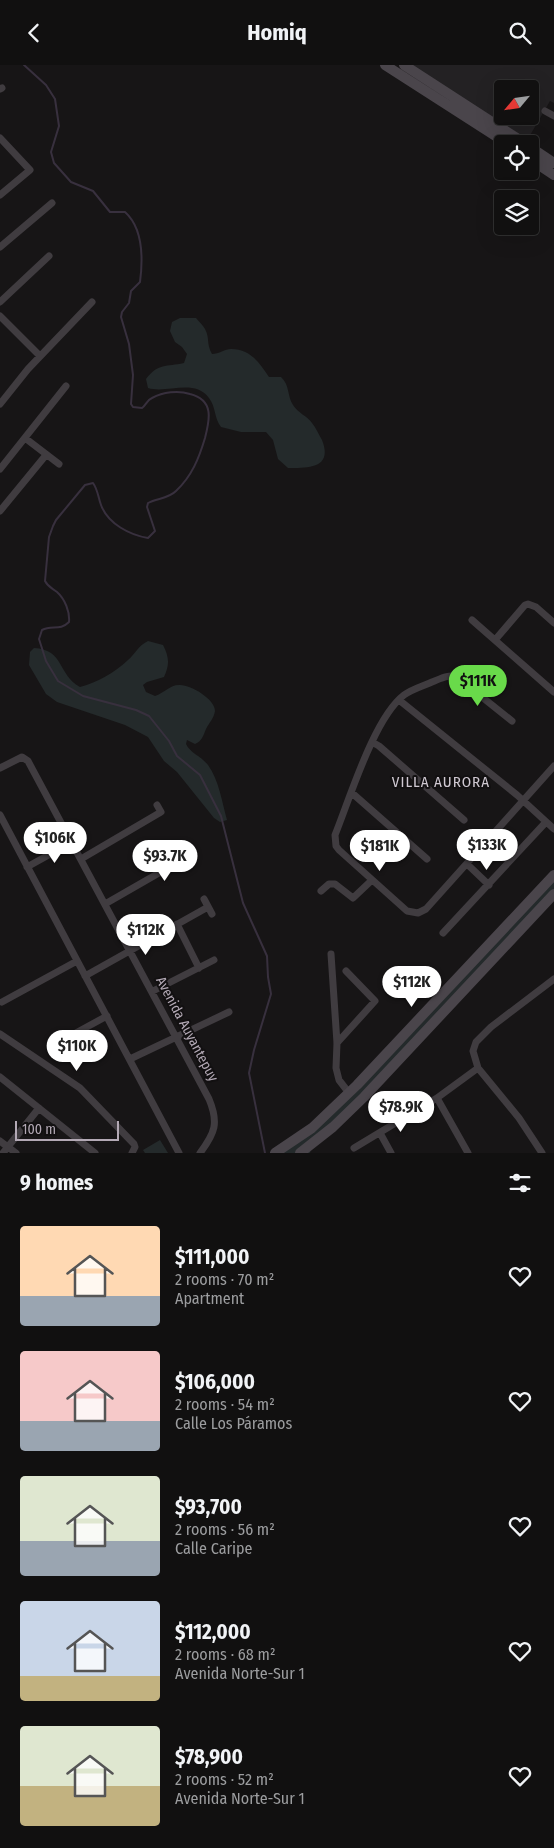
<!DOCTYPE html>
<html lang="en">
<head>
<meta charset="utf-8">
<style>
	:root { --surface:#111010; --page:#1e1e1e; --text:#f1f3f6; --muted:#9c9d9f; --line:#303030; --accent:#69da4a }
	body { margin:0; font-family:"Fira Sans Condensed",sans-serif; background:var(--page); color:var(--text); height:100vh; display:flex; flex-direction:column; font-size:19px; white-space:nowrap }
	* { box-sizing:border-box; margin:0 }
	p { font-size:16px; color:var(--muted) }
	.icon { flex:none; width:28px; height:28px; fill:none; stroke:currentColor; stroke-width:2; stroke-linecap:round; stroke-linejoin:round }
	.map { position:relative; height:1088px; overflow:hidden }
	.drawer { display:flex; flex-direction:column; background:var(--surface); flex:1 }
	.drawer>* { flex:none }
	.needle { width:32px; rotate:241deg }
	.buttons { position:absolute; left:494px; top:15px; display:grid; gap:10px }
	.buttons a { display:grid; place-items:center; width:45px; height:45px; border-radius:5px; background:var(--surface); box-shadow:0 5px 20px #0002,0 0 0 1px var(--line); font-size:25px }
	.scale { position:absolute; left:15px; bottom:12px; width:104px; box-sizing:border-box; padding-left:5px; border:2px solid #b3a9b5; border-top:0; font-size:14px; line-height:18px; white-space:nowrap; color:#b3a9b5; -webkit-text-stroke:4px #121011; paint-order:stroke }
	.price { position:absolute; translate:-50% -42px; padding:0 11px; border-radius:18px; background:#fff; color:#222; font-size:16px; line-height:32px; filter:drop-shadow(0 1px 2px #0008) }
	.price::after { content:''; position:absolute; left:50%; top:30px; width:15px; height:11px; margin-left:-8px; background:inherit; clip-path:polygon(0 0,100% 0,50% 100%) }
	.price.current { background:var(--accent); color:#111 }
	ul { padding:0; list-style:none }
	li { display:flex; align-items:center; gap:15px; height:125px; padding:0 20px }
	li span { display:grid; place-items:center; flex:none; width:140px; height:100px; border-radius:5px; color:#555 }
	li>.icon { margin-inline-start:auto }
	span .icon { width:60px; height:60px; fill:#fffc; stroke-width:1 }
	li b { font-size:21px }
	h2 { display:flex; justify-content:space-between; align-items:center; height:60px; padding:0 20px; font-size:21px }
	header { display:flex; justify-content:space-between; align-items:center; height:65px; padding:0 20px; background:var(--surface); font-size:22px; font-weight:700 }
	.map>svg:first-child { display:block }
</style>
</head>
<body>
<header><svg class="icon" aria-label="back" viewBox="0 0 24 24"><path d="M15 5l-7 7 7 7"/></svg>Homiq<svg class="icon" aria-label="search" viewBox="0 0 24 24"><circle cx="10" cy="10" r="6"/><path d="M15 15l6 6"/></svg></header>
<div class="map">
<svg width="554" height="1088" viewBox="0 0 554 1088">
	<rect width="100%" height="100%" fill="#171516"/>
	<path fill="#232123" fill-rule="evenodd" d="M 404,0 L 554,0 L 554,38 L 550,36 L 525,79 ZM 502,24 L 530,24 L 530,51 L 502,51 Z"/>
	<path fill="#242a2b" d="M 180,253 L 196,253 C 199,257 203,260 205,264 C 210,273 206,278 212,289 C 219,289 225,284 231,284 C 250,284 259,297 269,312 L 281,312 C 290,320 287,331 293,340 C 298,348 307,351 312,358 C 316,363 319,370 322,375 C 333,403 309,403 288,403 L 278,394 L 273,375 L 266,367 L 241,367 L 221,362 C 214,353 216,342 209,333 C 194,313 167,329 148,323 L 146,314 C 158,298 166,302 184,298 L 187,289 L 182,282 L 175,277 L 170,266 L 172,257 Z
		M 148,576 L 163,580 C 169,592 170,599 164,612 L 147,617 L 143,620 L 146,627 L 155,631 C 164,628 170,620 179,620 C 190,619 215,634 215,646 C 214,653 209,658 206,664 C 203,671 202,676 195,679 L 187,675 L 186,679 C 190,688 201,691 208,700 C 219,715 222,737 227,755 L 220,757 L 214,753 L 177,707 L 164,696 L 148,672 L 125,660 L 57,637 L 46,629 L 29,600 L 30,587 L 34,583 C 65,585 57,609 80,622 C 98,617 114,608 128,595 C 136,588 138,581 148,576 Z
		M 554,810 L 554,829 L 311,1084 L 310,1088 L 275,1088 L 312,1063 Z
		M 160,1075 L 168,1088 L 145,1088 L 143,1085 Z"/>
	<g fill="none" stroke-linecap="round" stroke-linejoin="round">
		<path stroke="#38303e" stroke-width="2" d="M 24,0 L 46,20 L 55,34 L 59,61 L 51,87 L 54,98 L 71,117 L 93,126 L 110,147 L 125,147 C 144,164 143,194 140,217 L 131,226 L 129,238 L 122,247 L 121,252 L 129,279 L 133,310 L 131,339 L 133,342 L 142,343 C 146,340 147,335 152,333 C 163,327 178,325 190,329 C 214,335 210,354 205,373 C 199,393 192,411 176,426 C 168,434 157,433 148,438 L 147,442 L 155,466 L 148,473 C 130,470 108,459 101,440 C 98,432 98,425 93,418 L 85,420 L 56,455 L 53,461 L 49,472 L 45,516 C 48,522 52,523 57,527 C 65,534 70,547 69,557 C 60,566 52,560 42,565 L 39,574 L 46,596 L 58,616 L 83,631 L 136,645 L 149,651 L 169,676 L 177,691 L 200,710 L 221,751 L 243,838 L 267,891 L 268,912 L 271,929 L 254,985 L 249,1008 L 265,1088"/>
		<path stroke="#403c40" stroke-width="7" d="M 0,24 L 2,23
			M 545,46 L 554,51
			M 0,73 L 30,105 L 0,130
			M 0,182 L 52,138
			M 0,237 L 49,191
			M 0,251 L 40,291
			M 0,339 L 28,304 L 92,237
			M 25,373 L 59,399
			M 0,404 L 66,321
			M 0,446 L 46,390
			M 472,555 L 554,627
			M 495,575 L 525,540 L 528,539 L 536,542 L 554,558
			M 399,635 L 517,730 L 554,764
			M 512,656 L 457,612 C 448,609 440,614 432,617 C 423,621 412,624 404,630 C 374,653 350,733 335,770 L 336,781 L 339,785 L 407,846 L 418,848 L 426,844 L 554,701
			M 372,677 L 379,681 L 464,755
			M 0,703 L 22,692 L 28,696 L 209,1034 C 219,1058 215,1068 200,1088
			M 352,728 L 427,794
			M 0,750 L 179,1088
			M 81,794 L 161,747 L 157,740
			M 467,799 L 489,820
			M 27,802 L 72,777
			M 321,826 L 329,819 L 335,819 L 353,833 L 372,815
			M 204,834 L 212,849
			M 105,839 L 192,789 L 188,782
			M 177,859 L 199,903
			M 443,868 L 546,757
			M 331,889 L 337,978 L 336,1003 L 339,1015 L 349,1028
			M 85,911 L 208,842
			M 153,926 L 214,895
			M 2,937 L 77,896
			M 0,969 L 80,1023 L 134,1079 L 135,1082 L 132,1088
			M 63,975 L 107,951
			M 337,978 L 375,936 L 346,906
			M 130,994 L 229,947
			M 0,1012 L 95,1088
			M 437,1033 L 468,1088
			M 380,1068 L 391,1088
			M 0,1076 L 16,1088
			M 354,1083 L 437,1033 L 478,1003
			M 3,1088 L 39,1043
			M 542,1088 L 519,1053 L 478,1003 L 473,986 L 476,977 L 491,962 L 554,914"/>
		<path stroke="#4a454b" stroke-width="10" d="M 385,0 L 508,79
			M 404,0 L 526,79
			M 530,82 L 554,98
			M 530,94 L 554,110
			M 275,1088 L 312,1063 L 357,1020 L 554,810
			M 300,1088 L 333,1062 L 364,1032 L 554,829"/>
	</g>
	<g text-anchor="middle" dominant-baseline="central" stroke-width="4" stroke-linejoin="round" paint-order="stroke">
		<g font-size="14" fill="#b3a9b5" stroke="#121011">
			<text transform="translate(187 964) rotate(62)">Avenida Auyantepuy</text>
		</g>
		<g font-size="15" letter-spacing="1" fill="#d0c9d2" stroke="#121011">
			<text x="441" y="717">VILLA AURORA</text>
		</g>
	</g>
</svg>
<div class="buttons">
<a><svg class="needle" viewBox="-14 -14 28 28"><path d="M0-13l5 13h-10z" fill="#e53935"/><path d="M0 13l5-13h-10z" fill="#9c9d9f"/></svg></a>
<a><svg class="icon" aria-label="locate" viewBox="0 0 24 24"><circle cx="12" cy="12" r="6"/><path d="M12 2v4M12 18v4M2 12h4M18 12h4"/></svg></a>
<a><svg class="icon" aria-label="layers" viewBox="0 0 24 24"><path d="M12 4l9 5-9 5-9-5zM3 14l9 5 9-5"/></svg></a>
</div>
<div class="scale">100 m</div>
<b class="price current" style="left:478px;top:642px">$111K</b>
<b class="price" style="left:55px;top:799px">$106K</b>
<b class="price" style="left:487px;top:806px">$133K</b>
<b class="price" style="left:380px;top:807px">$181K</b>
<b class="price" style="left:165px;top:817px">$93.7K</b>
<b class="price" style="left:146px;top:891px">$112K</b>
<b class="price" style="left:412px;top:943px">$112K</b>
<b class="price" style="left:77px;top:1007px">$110K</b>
<b class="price" style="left:401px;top:1068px">$78.9K</b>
</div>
<section class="drawer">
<h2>9 homes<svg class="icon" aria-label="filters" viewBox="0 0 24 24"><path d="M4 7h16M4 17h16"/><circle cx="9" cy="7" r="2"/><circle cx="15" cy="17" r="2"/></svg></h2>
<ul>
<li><span style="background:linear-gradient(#ffd9b3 70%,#9aa5b1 0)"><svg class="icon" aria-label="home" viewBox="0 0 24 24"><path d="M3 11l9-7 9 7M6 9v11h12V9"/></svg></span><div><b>$111,000</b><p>2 rooms · 70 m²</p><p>Apartment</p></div><svg class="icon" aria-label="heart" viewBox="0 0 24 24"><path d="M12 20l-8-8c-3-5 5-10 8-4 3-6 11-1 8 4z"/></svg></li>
<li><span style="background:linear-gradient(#f6c9c9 70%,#9aa5b1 0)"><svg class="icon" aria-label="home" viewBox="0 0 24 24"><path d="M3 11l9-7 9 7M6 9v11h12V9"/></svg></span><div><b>$106,000</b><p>2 rooms · 54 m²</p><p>Calle Los Páramos</p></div><svg class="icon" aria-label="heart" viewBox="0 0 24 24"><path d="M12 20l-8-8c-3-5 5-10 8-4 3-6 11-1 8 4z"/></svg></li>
<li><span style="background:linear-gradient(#dfe7d0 65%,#9aa5b1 0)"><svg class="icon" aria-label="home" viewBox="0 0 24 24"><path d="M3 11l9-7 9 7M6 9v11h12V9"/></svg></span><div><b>$93,700</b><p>2 rooms · 56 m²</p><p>Calle Caripe</p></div><svg class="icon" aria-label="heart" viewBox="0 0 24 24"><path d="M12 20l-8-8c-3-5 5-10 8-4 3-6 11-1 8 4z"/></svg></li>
<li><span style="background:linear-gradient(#c9d6e8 75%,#c2b280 0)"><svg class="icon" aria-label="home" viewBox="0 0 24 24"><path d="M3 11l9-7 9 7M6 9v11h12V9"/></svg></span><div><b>$112,000</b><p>2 rooms · 68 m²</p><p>Avenida Norte-Sur 1</p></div><svg class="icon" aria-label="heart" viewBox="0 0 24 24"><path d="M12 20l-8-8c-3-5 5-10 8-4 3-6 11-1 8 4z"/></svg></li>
<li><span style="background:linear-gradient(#dfe7d0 60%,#c2b280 0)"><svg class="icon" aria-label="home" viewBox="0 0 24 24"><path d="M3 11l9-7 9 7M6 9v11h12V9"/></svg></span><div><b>$78,900</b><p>2 rooms · 52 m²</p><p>Avenida Norte-Sur 1</p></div><svg class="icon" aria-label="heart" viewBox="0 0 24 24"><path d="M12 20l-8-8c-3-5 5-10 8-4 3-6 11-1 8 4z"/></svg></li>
</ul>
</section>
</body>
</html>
